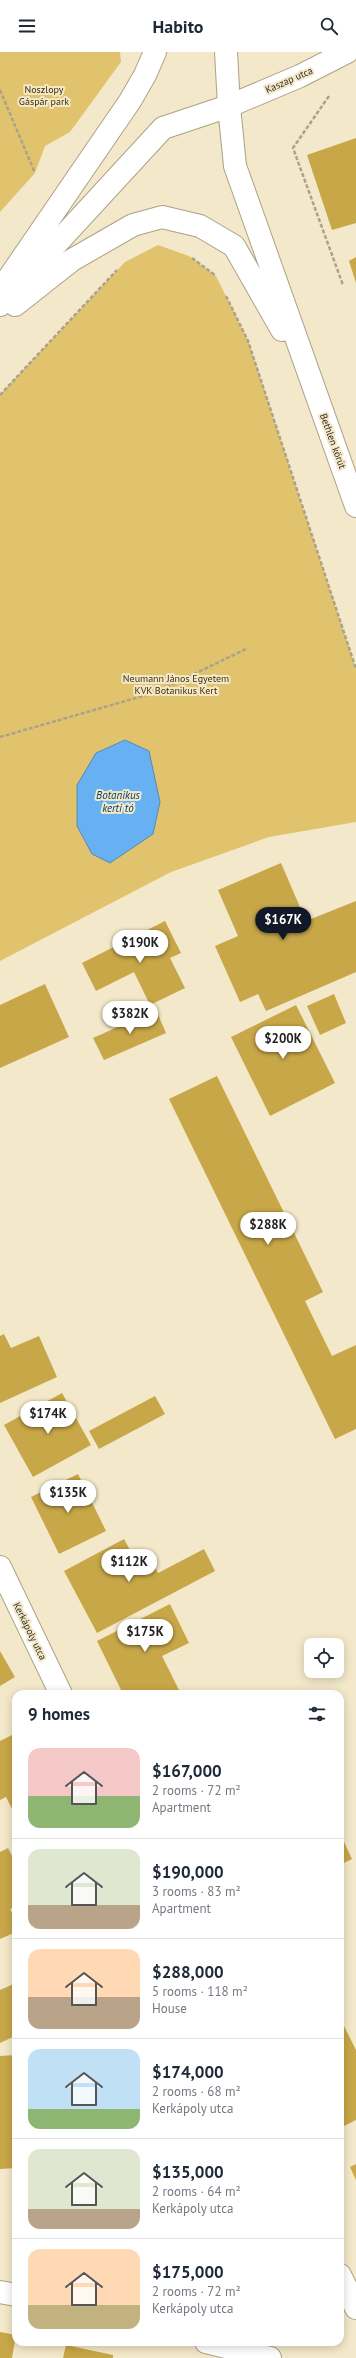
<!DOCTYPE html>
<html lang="en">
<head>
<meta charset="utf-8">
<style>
	:root { --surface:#fff; --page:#f6f6f7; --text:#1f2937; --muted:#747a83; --line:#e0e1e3; --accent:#111827 }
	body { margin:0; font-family:"PT Sans",sans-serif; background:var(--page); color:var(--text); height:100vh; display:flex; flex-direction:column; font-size:15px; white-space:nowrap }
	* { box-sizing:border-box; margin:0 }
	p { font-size:13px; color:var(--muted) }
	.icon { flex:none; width:22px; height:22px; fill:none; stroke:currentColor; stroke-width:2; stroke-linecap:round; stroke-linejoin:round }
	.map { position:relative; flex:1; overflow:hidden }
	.details { position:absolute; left:12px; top:1638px; width:332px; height:656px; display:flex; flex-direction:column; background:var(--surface); border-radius:12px; box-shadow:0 2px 10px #0003 }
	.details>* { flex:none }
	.fabs { position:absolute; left:304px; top:1586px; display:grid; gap:8px }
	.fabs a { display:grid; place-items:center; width:40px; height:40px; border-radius:8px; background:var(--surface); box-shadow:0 2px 10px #0003; font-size:20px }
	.price { position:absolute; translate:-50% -34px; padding:0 9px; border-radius:14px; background:#fff; color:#222; font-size:13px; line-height:26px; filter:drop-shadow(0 1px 2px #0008) }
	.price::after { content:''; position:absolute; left:50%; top:24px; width:12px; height:9px; margin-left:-6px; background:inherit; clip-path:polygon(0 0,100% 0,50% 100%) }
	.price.selected { background:var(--accent); color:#fff }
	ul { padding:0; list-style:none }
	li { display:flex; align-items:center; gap:12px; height:100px; padding:0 16px }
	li+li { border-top:1px solid var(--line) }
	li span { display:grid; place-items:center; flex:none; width:112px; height:80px; border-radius:12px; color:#555 }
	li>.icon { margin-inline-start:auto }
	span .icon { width:48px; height:48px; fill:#fffc; stroke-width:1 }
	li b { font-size:17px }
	h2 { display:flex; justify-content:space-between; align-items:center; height:48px; padding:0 16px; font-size:17px }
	header { display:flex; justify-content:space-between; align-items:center; height:52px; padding:0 16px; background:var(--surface); font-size:18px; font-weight:700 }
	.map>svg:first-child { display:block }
</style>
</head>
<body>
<header><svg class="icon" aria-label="menu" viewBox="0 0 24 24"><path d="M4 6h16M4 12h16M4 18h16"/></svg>Habito<svg class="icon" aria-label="search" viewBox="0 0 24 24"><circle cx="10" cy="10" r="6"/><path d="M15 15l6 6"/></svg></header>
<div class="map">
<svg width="356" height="2306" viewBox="0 0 356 2306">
	<rect width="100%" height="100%" fill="#f3e8c9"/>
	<path fill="#e1c36e" d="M 0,0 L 120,0 L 121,10 L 70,80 L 45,94 L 35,121 L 0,160 Z
		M 158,193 L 189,204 L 216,224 L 248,289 L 356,617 L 356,770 L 269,785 L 171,820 L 0,909 L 0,343 L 125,210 Z"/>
	<path fill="#67b0f1" stroke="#5789b3" d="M 125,688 L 149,699 L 160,750 L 153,782 L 110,811 L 92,802 L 77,774 L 77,733 L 96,701 Z"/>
	<path fill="#c8a748" d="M 356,86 L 356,171 L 332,178 L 307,103 Z
		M 356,205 L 356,231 L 349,209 Z
		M 281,811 L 306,869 L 356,849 L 356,920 L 266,959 L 258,942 L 240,950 L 215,894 L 238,884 L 218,838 Z
		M 165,869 L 181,901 L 170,906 L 185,936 L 150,953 L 134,920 L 96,939 L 82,911 Z
		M 45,932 L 69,985 L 0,1016 L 0,953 Z
		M 334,942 L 346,971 L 320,983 L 307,954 Z
		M 296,953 L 335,1031 L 270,1064 L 231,985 Z
		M 156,958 L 166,981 L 104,1008 L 93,986 Z
		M 217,1024 L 323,1240 L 305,1249 L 332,1304 L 356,1293 L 356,1377 L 335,1387 L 169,1047 Z
		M 4,1282 L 11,1296 L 39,1284 L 57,1325 L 0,1351 L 0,1284 Z
		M 62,1341 L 91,1393 L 33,1425 L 4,1373 Z
		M 155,1344 L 165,1362 L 99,1397 L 89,1379 Z
		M 78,1422 L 106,1479 L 59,1502 L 31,1445 Z
		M 124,1487 L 136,1509 L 148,1503 L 158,1521 L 204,1497 L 215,1519 L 97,1581 L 64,1519 Z
		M 170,1552 L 189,1591 L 162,1604 L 181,1642 L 123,1642 L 97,1589 Z
		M 0,1599 L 15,1625 L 0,1634 Z
		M 16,1681 L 16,1765 L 6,1745 L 0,1748 L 0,1689 Z
		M 340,1781 L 352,1807 L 340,1813 Z
		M 8,1796 L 16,1812 L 16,1855 L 10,1857 L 16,1869 L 16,1880 L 0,1887 L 0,1800 Z
		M 16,1931 L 16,1987 L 15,1984 L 0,1991 L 0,1938 Z
		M 340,1966 L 356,1998 L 356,2068 L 340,2076 Z
		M 16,2003 L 16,2116 L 0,2117 L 0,2004 Z
		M 356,2112 L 356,2128 L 350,2115 Z
		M 0,2280 L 16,2283 L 12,2306 L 0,2306 Z
		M 66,2293 L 113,2303 L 113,2306 L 63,2306 Z"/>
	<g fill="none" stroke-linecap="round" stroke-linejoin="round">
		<defs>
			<path id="minor" d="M 226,0 L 229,54 L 300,24 L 347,0
				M 0,1515 L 61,1642
				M 340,2223 L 356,2256
				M 0,2240 L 16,2243
				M 206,2290 L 270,2306"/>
			<path id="major" d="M 6,230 L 130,49 L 145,23 L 155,0
				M 0,253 L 163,76 L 229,54 L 235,114 L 356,454
				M 15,253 L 72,208 L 133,173 L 162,165 L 200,174 L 234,194 L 282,278"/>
		</defs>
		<use href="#minor" stroke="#aca285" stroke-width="24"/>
		<use href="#major" stroke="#aca285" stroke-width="24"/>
		<path stroke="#aba28a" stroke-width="2.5" stroke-dasharray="4 2" stroke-linecap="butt" d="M 0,38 L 35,121
			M 329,44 L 293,96 L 343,233
			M 192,206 L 215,223
			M 226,244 L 248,289 L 356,617
			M 0,343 L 117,218
			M 0,685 L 157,640 L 248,596"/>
		<use href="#minor" stroke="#fff" stroke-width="22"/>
		<use href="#major" stroke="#fff" stroke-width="22"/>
	</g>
	<g text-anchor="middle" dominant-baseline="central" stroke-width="4" stroke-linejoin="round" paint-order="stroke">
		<g font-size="10" fill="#322e22" stroke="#f3e8c9">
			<text transform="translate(289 28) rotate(-24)">Kaszap utca</text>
			<text transform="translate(333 389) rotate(70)">Bethlen körút</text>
			<text transform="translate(30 1579) rotate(64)">Kerkápoly utca</text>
		</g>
		<g font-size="10" fill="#3e3006" stroke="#f3e8c9">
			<text x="44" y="37">Noszlopy<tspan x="44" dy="12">Gáspár park</tspan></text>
			<text x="176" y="626">Neumann János Egyetem<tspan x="176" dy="12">KVK Botanikus Kert</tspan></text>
		</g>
		<g font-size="11" font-style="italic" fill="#023d66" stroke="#f3e8c9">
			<text x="118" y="743">Botanikus<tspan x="118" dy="13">kerti tó</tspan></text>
		</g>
	</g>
</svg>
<div class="fabs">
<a><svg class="icon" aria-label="locate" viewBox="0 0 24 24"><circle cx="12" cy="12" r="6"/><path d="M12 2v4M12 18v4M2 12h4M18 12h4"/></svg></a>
</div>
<b class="price selected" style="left:283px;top:889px">$167K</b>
<b class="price" style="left:140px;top:912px">$190K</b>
<b class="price" style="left:130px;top:983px">$382K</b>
<b class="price" style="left:283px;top:1008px">$200K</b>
<b class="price" style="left:268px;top:1194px">$288K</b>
<b class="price" style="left:48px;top:1383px">$174K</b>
<b class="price" style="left:68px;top:1462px">$135K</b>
<b class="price" style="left:129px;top:1531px">$112K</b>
<b class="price" style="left:145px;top:1601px">$175K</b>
<section class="details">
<h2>9 homes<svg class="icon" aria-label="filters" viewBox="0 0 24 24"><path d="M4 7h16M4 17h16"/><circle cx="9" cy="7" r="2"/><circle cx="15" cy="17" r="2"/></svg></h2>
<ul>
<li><span style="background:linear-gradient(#f6c9c9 60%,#8fb573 0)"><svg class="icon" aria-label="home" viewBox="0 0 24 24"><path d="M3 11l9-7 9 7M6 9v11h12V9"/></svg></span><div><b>$167,000</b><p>2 rooms · 72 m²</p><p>Apartment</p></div></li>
<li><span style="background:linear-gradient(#dfe7d0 70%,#b9a48a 0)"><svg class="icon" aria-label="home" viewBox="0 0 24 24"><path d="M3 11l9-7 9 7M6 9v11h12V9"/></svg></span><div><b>$190,000</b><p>3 rooms · 83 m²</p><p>Apartment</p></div></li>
<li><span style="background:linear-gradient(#ffd9b3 60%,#b9a48a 0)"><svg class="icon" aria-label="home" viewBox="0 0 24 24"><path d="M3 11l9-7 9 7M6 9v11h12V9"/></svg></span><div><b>$288,000</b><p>5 rooms · 118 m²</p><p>House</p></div></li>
<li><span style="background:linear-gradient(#bfe0f5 75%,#8fb573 0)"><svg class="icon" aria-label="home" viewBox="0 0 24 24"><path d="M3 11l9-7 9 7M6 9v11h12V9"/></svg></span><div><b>$174,000</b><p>2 rooms · 68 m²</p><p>Kerkápoly utca</p></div></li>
<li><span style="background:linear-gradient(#dfe7d0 75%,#b9a48a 0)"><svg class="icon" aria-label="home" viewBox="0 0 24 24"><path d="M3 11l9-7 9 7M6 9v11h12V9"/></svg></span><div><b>$135,000</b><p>2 rooms · 64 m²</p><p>Kerkápoly utca</p></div></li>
<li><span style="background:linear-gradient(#ffd9b3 70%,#c2b280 0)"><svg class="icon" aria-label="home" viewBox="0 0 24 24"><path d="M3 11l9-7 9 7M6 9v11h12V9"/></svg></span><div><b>$175,000</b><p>2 rooms · 72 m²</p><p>Kerkápoly utca</p></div></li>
</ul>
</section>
</div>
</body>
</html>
